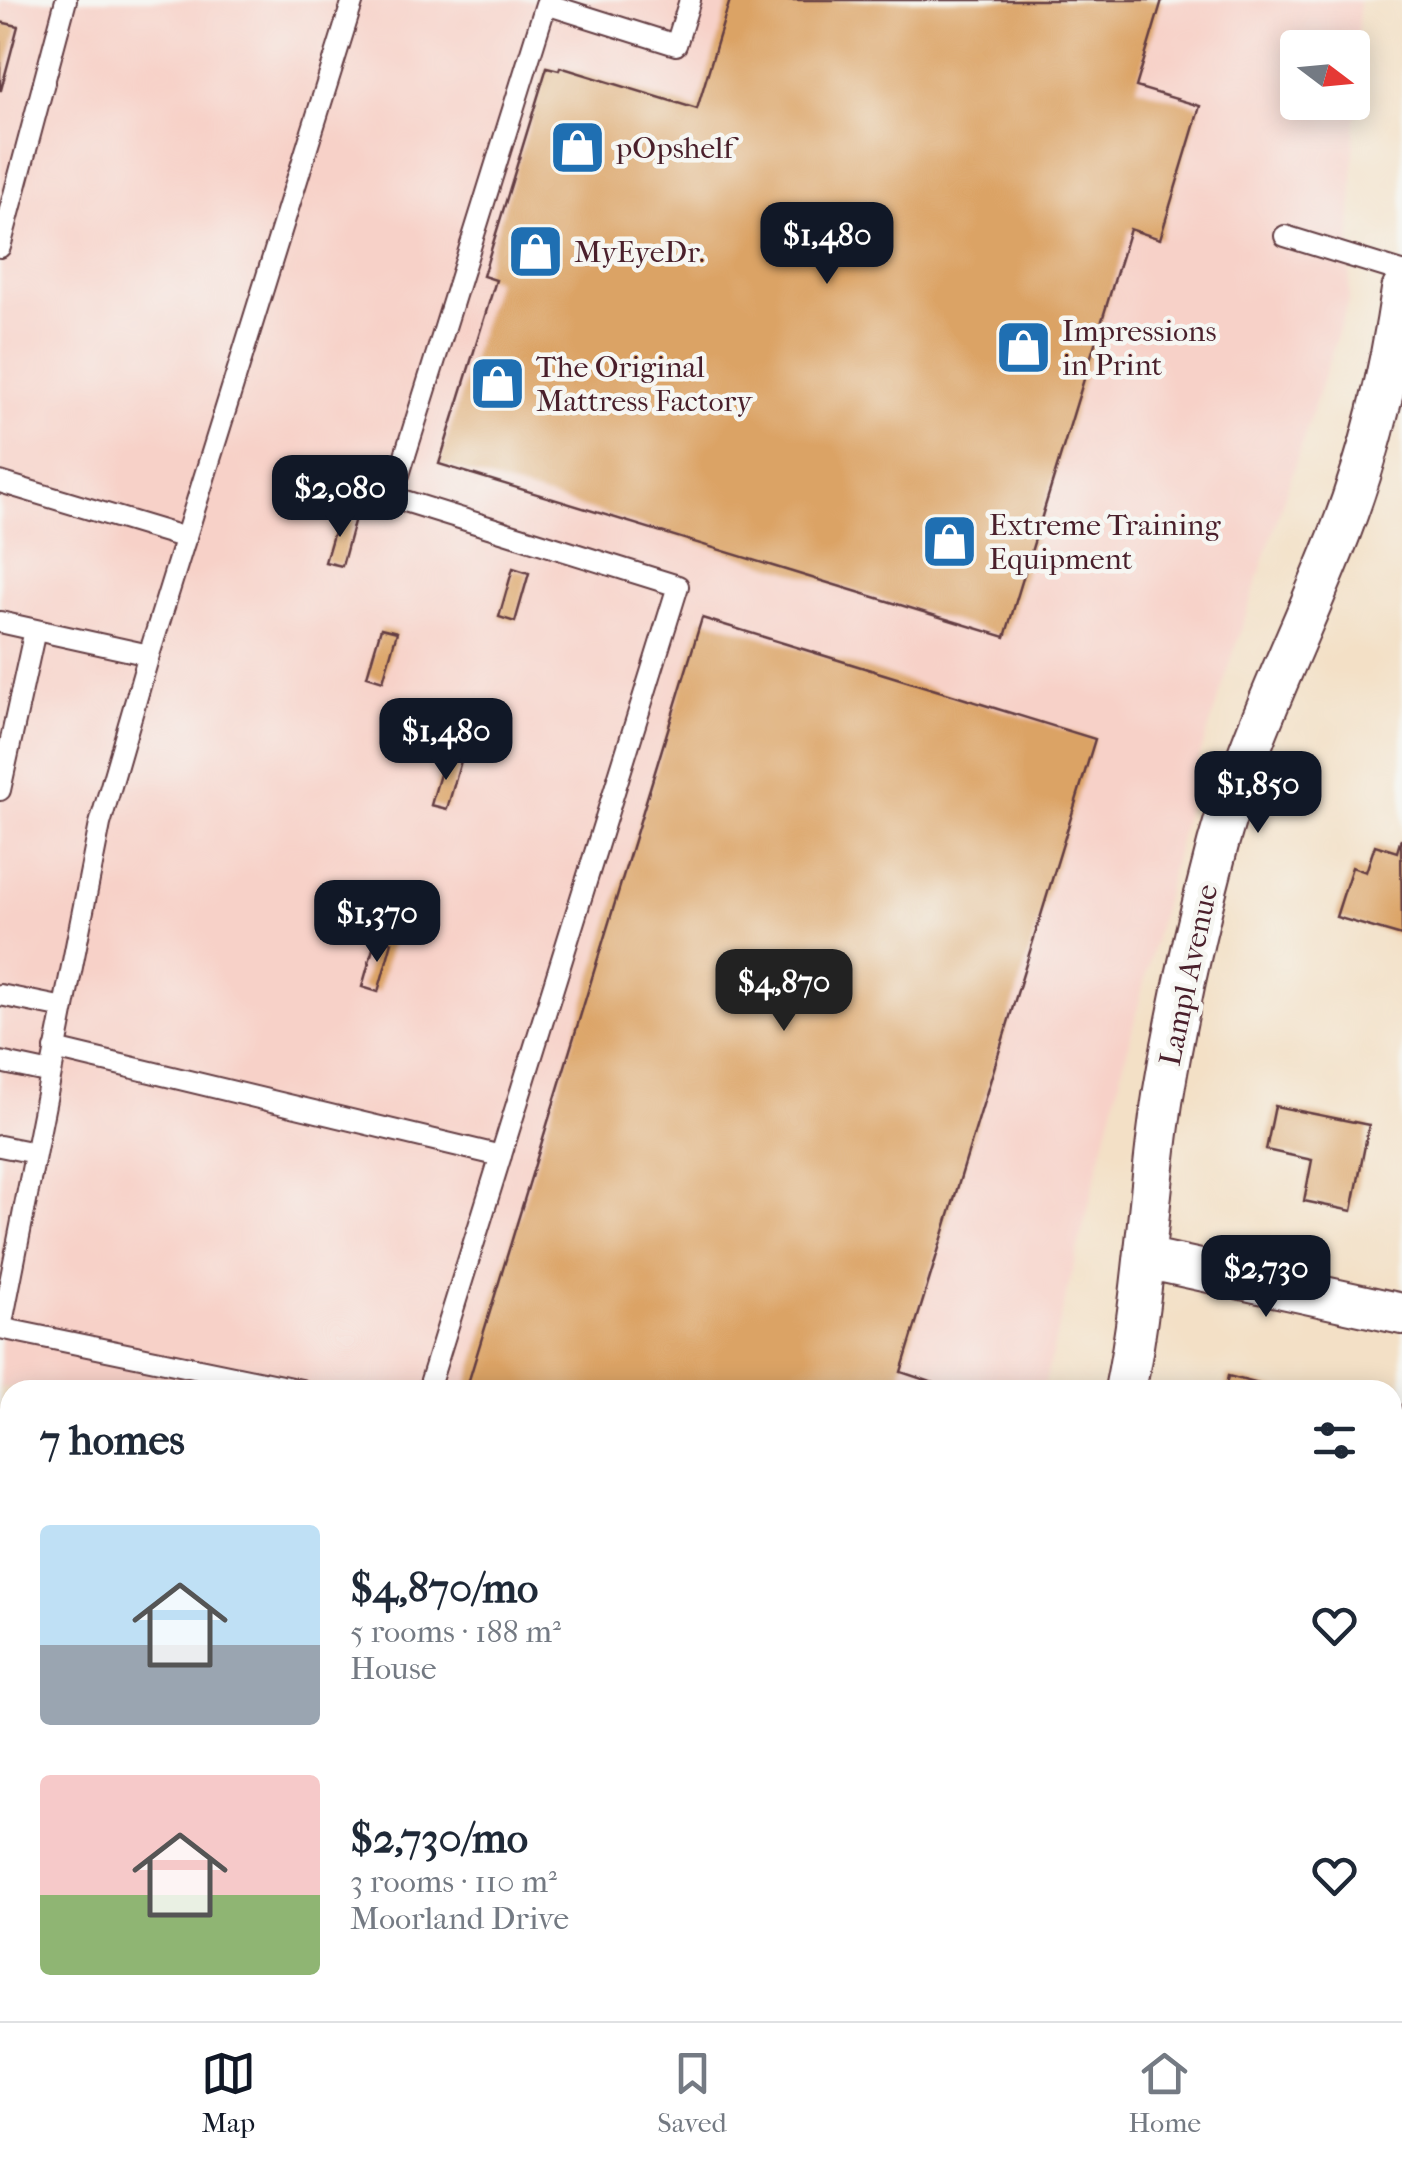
<!DOCTYPE html>
<html lang="en">
<head>
<meta charset="utf-8">
<style>
	:root { --surface:#fff; --page:#f6f6f7; --text:#1f2937; --muted:#747a83; --line:#e0e1e3; --accent:#111827 }
	body { margin:0; font-family:"IM FELL French Canon",serif; background:var(--page); color:var(--text); height:100vh; display:flex; flex-direction:column; font-size:38px; white-space:nowrap }
	* { box-sizing:border-box; margin:0 }
	p { font-size:32px; color:var(--muted) }
	.icon { flex:none; width:55px; height:55px; fill:none; stroke:currentColor; stroke-width:2; stroke-linecap:round; stroke-linejoin:round }
	.map { position:relative; flex:1; overflow:hidden }
	.details { position:absolute; left:0px; top:1380px; width:1402px; height:642px; display:flex; flex-direction:column; background:var(--surface); border-radius:30px 30px 0 0; box-shadow:0 5px 25px #0003 }
	.details>* { flex:none }
	.needle { width:65px; rotate:106deg }
	.fabs { position:absolute; left:1280px; top:30px; display:grid; gap:20px }
	.fabs a { display:grid; place-items:center; width:90px; height:90px; border-radius:10px; background:var(--surface); box-shadow:0 5px 25px #0003; font-size:50px }
	.price { position:absolute; translate:-50% -85px; padding:0 22px; border-radius:20px; background:var(--accent); color:#fff; font-size:32px; line-height:65px; filter:drop-shadow(0 2px 5px #0008) }
	.price::after { content:''; position:absolute; left:50%; top:60px; width:30px; height:22px; margin-left:-15px; background:inherit; clip-path:polygon(0 0,100% 0,50% 100%) }
	.price.selected { background:#222; color:#fff }
	ul { padding:0; list-style:none }
	li { display:flex; align-items:center; gap:30px; height:250px; padding:0 40px }
	li span { display:grid; place-items:center; flex:none; width:280px; height:200px; border-radius:10px; color:#555 }
	li>.icon { margin-inline-start:auto }
	span .icon { width:120px; height:120px; fill:#fffc; stroke-width:1 }
	li b { font-size:42px }
	h2 { display:flex; justify-content:space-between; align-items:center; height:120px; padding:0 40px; font-size:42px }
	.tab-bar { display:flex; justify-content:space-around; align-items:center; height:140px; border-top:2px solid var(--line); background:var(--surface); font-size:28px; color:var(--muted) }
	.tab-bar a { display:grid; justify-items:center; gap:5px }
	.tab-bar .selected { color:var(--accent) }
	.map>svg:first-child { display:block }
</style>
</head>
<body>
<div class="map">
<svg width="1402" height="2021" viewBox="0 0 1402 2021">
	<rect width="100%" height="100%" fill="#f6f6f2"/>
	<filter id="ink" filterUnits="userSpaceOnUse"><feTurbulence type="fractalNoise" baseFrequency=".01" numOctaves="2"/><feDisplacementMap in="SourceGraphic" scale="20" xChannelSelector="R" yChannelSelector="G"/><feConvolveMatrix kernelMatrix="1 2 1 2 8 2 1 2 1" color-interpolation-filters="sRGB"/></filter>
	<filter id="wash" filterUnits="userSpaceOnUse"><feTurbulence type="fractalNoise" baseFrequency=".0048" numOctaves="4" result="noise"/><feDisplacementMap in="SourceGraphic" scale="40" xChannelSelector="R" yChannelSelector="G"/><feGaussianBlur stdDeviation="2.25" result="paint"/><feColorMatrix in="noise" values="0 0 0 0 0 0 0 0 0 0 0 0 0 0 0 0 0 1.4 0 .05"/><feComposite in="paint" operator="in"/></filter>
	<g filter="url(#wash)">
		<rect width="100%" height="100%" fill="#f3e0c6"/>
		<path fill="#f7d1c8" fill-rule="evenodd" d="M 0,0 L 1359,0 L 1349,299 L 1201,752 L 1043,1390 L 0,1388 ZM 1298,48 L 1352,48 L 1352,102 L 1298,102 Z"/>
		<path fill="#67b3e0" stroke="#586986" stroke-width="2.5" d="M 498,2013 L 498,2012 L 670,2013 L 661,2021 L 498,2021 Z"/>
		<g id="blocks">
			<path fill="#dba365" d="M 730,0 L 1162,0 L 1136,87 L 1200,106 L 1160,239 L 1130,229 L 1005,637 L 439,464 L 496,280 L 483,276 L 547,67 L 559,70 L 560,67 L 697,109 Z
				M 0,22 L 18,26 L 1,90 L 0,90 Z
				M 339,514 L 355,518 L 342,566 L 325,562 Z
				M 513,568 L 529,573 L 515,622 L 499,617 Z
				M 702,618 L 1095,739 L 901,1372 L 955,1390 L 466,1390 Z
				M 381,628 L 397,632 L 383,681 L 367,676 Z
				M 445,757 L 461,761 L 447,809 L 431,805 Z
				M 1401,838 L 1402,936 L 1336,917 L 1352,867 L 1366,872 L 1375,845 L 1397,852 Z
				M 376,938 L 392,942 L 378,992 L 362,987 Z
				M 1275,1106 L 1369,1125 L 1352,1211 L 1304,1201 L 1312,1160 L 1266,1150 Z
				M 1228,1376 L 1278,1389 L 1278,1390 L 1225,1390 Z
				M 1400,1405 L 1402,1405 L 1402,1497 L 1392,1495 L 1392,1441 Z
				M 0,1437 L 10,1438 L 10,1644 L 0,1642 Z
				M 1392,1607 L 1402,1609 L 1397,1655 L 1392,1654 Z
				M 14,2012 L 103,2012 L 102,2021 L 13,2021 Z
				M 227,2012 L 320,2012 L 319,2021 L 226,2021 Z
				M 911,2012 L 929,2012 L 961,2021 L 909,2021 Z"/>
		</g>
	</g>
	<g filter="url(#ink)">
		<use href="#blocks" fill-opacity="0" stroke="#633c42" stroke-width="2.5"/>
		<g fill="none" stroke-linecap="round" stroke-linejoin="round">
			<defs>
				<path id="service" d="M 1285,236 L 1402,272
					M 0,247 L 66,0
					M 0,482 L 186,538
					M 0,622 L 149,655
					M 0,790 L 35,630
					M 0,995 L 64,1008
					M 55,1049 L 501,1156
					M 0,1062 L 51,1073
					M 0,1146 L 35,1153
					M 0,1328 L 301,1390
					M 1,1328 L 100,824 L 149,655 L 353,0
					M 428,1390 L 678,586 L 392,497 L 546,4 L 676,45 L 690,0
					M 415,2021 L 415,2012"/>
				<path id="minor" d="M 1145,1258 L 1402,1314
					M 1125,1390 C 1145,1293 1148,1194 1163,1096 C 1177,1011 1196,927 1218,844 C 1248,737 1300,636 1340,533 C 1370,455 1390,373 1402,290
					M 1392,1748 L 1402,1750
					M 788,2021 L 794,2012
					M 1337,2021 L 1338,2012"/>
			</defs>
			<use href="#service" stroke="#633c42" stroke-width="24"/>
			<use href="#minor" stroke="#633c42" stroke-width="44"/>
			<use href="#service" stroke="#fff" stroke-width="20"/>
			<use href="#minor" stroke="#fff" stroke-width="40"/>
		</g>
	</g>
	<defs>
		<symbol id="shop-square" viewBox="-11 -11 22 22"><rect x="-9" y="-9" width="18" height="18" rx="4" fill="#1f6fb2" stroke="#f6f6f2"/><path d="M-5-2.5h2.3a2.7 3.5 0 0 1 5.4 0H5L5.5 6h-11ZM-1.5-2.5h3a1.5 2.3 0 0 0-3 0Z" fill="#fff"/></symbol>
	</defs>
	<g fill-rule="evenodd">
		<use href="#shop-square" x="546" y="116" width="63" height="63"/>
		<use href="#shop-square" x="504" y="220" width="63" height="63"/>
		<use href="#shop-square" x="992" y="316" width="63" height="63"/>
		<use href="#shop-square" x="466" y="352" width="63" height="63"/>
		<use href="#shop-square" x="918" y="510" width="63" height="63"/>
	</g>
	<g text-anchor="middle" dominant-baseline="central" stroke-width="9" stroke-linejoin="round" paint-order="stroke">
		<g font-size="30" fill="#4a1f2b" stroke="#f6f6f2" text-anchor="start">
			<text x="616" y="148">pOpshelf</text>
			<text x="574" y="252">MyEyeDr.</text>
			<text x="1062" y="331">Impressions<tspan x="1062" dy="34">in Print</tspan></text>
			<text x="536" y="367">The Original<tspan x="536" dy="34">Mattress Factory</tspan></text>
			<text x="989" y="525">Extreme Training<tspan x="989" dy="34">Equipment</tspan></text>
		</g>
		<g font-size="30" fill="#4a1f2b" stroke="#f6f6f2">
			<text transform="translate(1189 975) rotate(-78)">Lampl Avenue</text>
		</g>
	</g>
</svg>
<div class="fabs">
<a><svg class="needle" viewBox="-14 -14 28 28"><path d="M0-13l5 13h-10z" fill="#e53935"/><path d="M0 13l5-13h-10z" fill="#747a83"/></svg></a>
</div>
<b class="price" style="left:827px;top:287px">$1,480</b>
<b class="price" style="left:340px;top:540px">$2,080</b>
<b class="price" style="left:446px;top:783px">$1,480</b>
<b class="price" style="left:1258px;top:836px">$1,850</b>
<b class="price" style="left:377px;top:965px">$1,370</b>
<b class="price selected" style="left:784px;top:1034px">$4,870</b>
<b class="price" style="left:1266px;top:1320px">$2,730</b>
<section class="details">
<h2>7 homes<svg class="icon" aria-label="filters" viewBox="0 0 24 24"><path d="M4 7h16M4 17h16"/><circle cx="9" cy="7" r="2"/><circle cx="15" cy="17" r="2"/></svg></h2>
<ul>
<li><span style="background:linear-gradient(#bfe0f5 60%,#9aa5b1 0)"><svg class="icon" aria-label="home" viewBox="0 0 24 24"><path d="M3 11l9-7 9 7M6 9v11h12V9"/></svg></span><div><b>$4,870/mo</b><p>5 rooms · 188 m²</p><p>House</p></div><svg class="icon" aria-label="heart" viewBox="0 0 24 24"><path d="M12 20l-8-8c-3-5 5-10 8-4 3-6 11-1 8 4z"/></svg></li>
<li><span style="background:linear-gradient(#f6c9c9 60%,#8fb573 0)"><svg class="icon" aria-label="home" viewBox="0 0 24 24"><path d="M3 11l9-7 9 7M6 9v11h12V9"/></svg></span><div><b>$2,730/mo</b><p>3 rooms · 110 m²</p><p>Moorland Drive</p></div><svg class="icon" aria-label="heart" viewBox="0 0 24 24"><path d="M12 20l-8-8c-3-5 5-10 8-4 3-6 11-1 8 4z"/></svg></li>
</ul>
</section>
</div>
<nav class="tab-bar">
<a class="selected"><svg class="icon" aria-label="map" viewBox="0 0 24 24"><path d="M3 6l6-2 6 2 6-2v14l-6 2-6-2-6 2zM9 4v14M15 6v14"/></svg>Map</a>
<a><svg class="icon" aria-label="saved" viewBox="0 0 24 24"><path d="M7 4h10v16l-5-4-5 4z"/></svg>Saved</a>
<a><svg class="icon" aria-label="home" viewBox="0 0 24 24"><path d="M3 11l9-7 9 7M6 9v11h12V9"/></svg>Home</a>
</nav>
</body>
</html>
